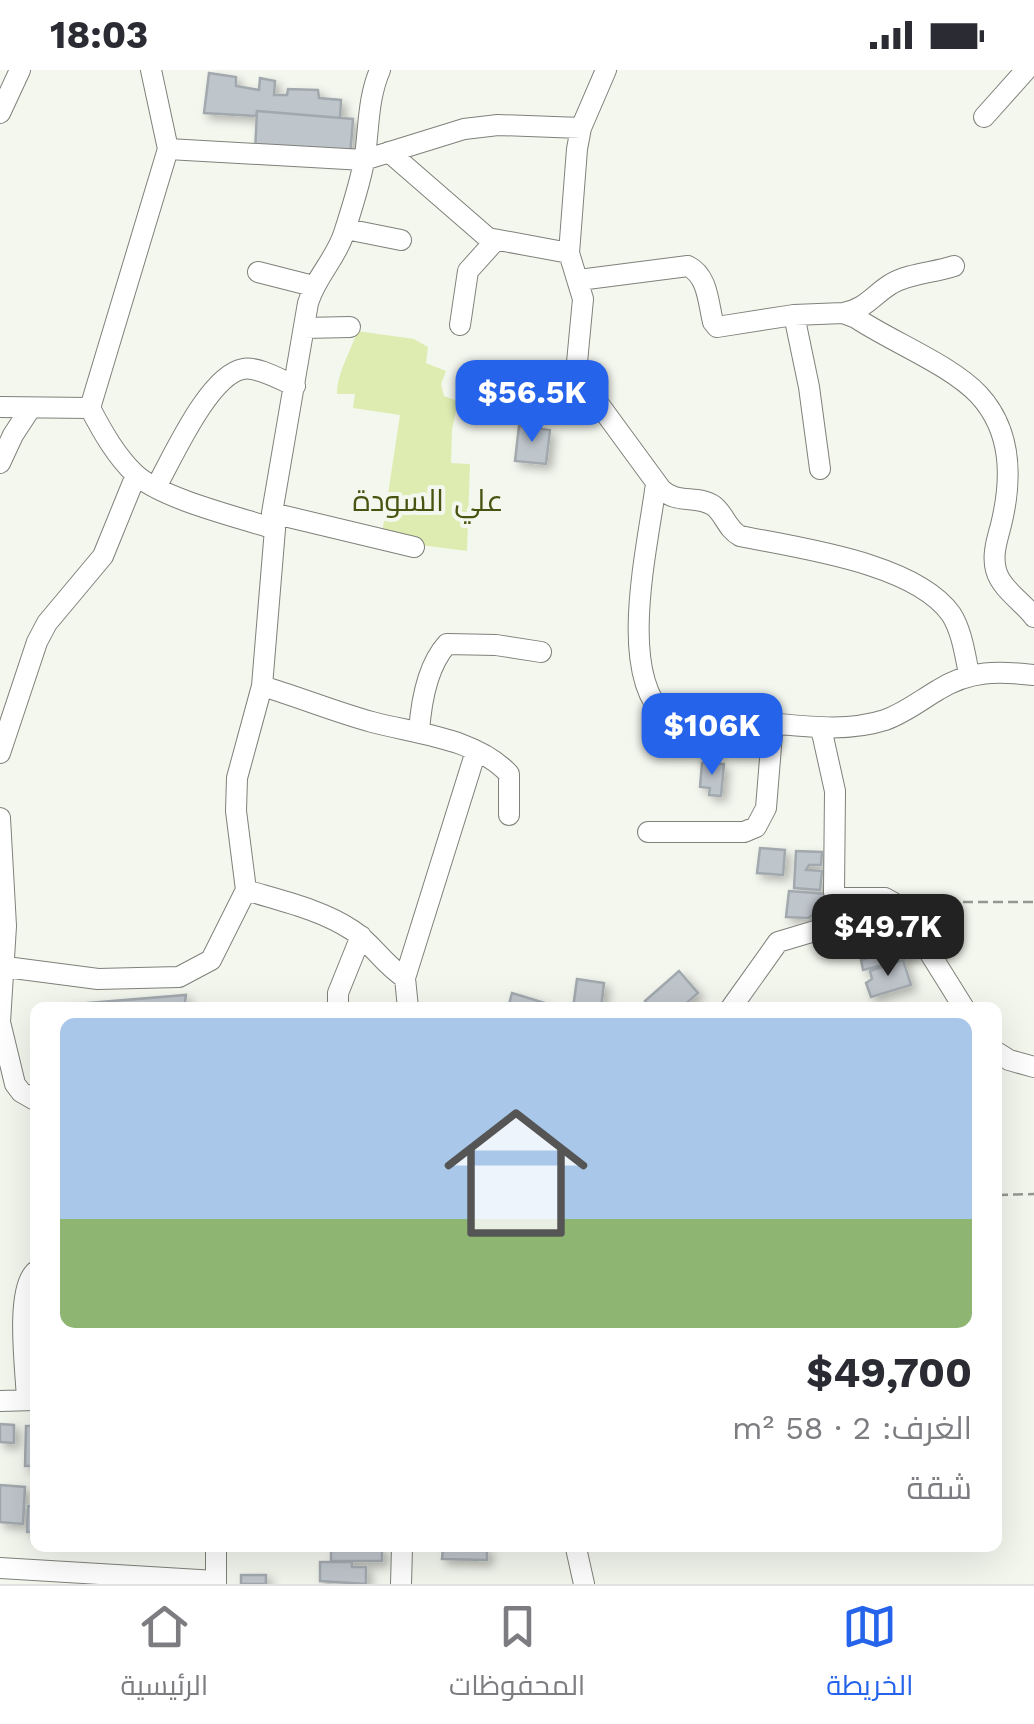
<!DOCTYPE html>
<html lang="ar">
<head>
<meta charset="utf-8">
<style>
	:root { --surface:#fff; --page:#f7f7f7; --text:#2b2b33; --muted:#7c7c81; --line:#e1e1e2; --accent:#2563eb }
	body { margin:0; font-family:"Work Sans",Cairo,sans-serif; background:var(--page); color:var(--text); direction:rtl; height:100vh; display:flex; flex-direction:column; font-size:38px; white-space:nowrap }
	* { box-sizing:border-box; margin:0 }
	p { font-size:32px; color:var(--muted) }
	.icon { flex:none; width:55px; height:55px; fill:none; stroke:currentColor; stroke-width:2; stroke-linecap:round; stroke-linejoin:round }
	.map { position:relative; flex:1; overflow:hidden; direction:ltr }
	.details { position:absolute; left:30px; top:932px; width:972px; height:550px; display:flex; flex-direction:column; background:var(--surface); border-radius:15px; box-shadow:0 10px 40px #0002; direction:rtl }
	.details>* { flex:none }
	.price { position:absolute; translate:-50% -85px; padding:0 22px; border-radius:20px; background:var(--accent); color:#fff; font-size:32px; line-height:65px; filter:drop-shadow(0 2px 5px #0008) }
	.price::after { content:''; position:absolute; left:50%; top:60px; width:30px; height:22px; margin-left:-15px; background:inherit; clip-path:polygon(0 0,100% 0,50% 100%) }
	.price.active { background:#222; color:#fff }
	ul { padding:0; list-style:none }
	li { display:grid; align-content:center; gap:20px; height:530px; padding:0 30px }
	li span { display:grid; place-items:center; height:310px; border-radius:15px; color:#555 }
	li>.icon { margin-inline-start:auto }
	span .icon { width:180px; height:180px; fill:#fffc; stroke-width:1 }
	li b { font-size:42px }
	.status { display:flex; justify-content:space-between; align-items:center; height:70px; padding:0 50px; background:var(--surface); direction:ltr }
	.status svg { height:28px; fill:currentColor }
	.tab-bar { display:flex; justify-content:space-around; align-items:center; height:140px; border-top:2px solid var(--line); background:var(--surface); font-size:28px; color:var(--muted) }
	.tab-bar a { display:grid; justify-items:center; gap:5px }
	.tab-bar .active { color:var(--accent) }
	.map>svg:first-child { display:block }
</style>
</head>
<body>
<div class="status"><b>18:03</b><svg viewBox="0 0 49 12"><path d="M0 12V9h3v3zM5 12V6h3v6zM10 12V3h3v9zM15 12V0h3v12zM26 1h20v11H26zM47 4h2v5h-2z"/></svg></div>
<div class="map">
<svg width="1034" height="1514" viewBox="0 0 1034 1514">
	<defs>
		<filter id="shadow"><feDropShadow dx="5" dy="5" stdDeviation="5" flood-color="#0004"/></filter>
	</defs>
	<rect width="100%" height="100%" fill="#f4f7ee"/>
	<path fill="#deecb2" d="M 357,261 L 414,269 L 428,277 L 426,293 L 446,301 L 441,314 L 444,326 L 458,331 L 452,360 L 451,393 L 470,394 L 467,481 L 381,470 L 400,345 L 353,338 L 355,324 L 337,324 C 337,302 351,282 357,261 Z"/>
	<path fill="#bec5cb" stroke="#a2a9ae" stroke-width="2.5" filter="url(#shadow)" d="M 209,3 L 236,7 L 236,16 L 259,20 L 260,8 L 275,11 L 274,25 L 287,25 L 288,19 L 318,20 L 319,28 L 341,30 L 340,48 L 257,41 L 256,46 L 204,43 Z
		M 257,41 L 353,49 L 350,86 L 255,82 Z
		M 519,356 L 550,360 L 546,394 L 515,391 Z
		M 702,693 L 724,694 L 721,726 L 709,725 L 710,718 L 700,717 Z
		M 760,778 L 785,780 L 783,805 L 757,803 Z
		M 796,781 L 822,782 L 821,795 L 809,795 L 806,800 L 822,801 L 820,820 L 794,818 Z
		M 789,821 L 827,824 L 826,836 L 808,848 L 786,847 Z
		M 888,838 L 891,847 L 872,852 L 869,844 Z
		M 907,853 L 924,875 L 903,890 L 863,900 L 861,890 L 875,886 L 869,862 Z
		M 903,890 L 911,915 L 871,927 L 866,913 L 872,909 L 870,901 Z
		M 679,901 L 698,923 L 681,938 L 650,938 L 645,931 Z
		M 577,909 L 604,913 L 601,938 L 573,938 Z
		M 512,923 L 545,933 L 543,938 L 508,938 Z
		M 186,925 L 184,938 L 63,938 L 64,935 Z
		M 0,1354 L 14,1355 L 14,1373 L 0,1372 Z
		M 26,1356 L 35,1356 L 35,1396 L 25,1396 Z
		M 0,1415 L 25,1417 L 23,1454 L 0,1452 Z
		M 28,1436 L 35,1436 L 35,1462 L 27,1462 Z
		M 331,1478 L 382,1478 L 382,1491 L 331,1491 Z
		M 443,1478 L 487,1478 L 487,1490 L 442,1489 Z
		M 320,1492 L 352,1492 L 352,1497 L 366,1497 L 366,1514 L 320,1511 Z
		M 241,1505 L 266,1505 L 266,1514 L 241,1514 Z"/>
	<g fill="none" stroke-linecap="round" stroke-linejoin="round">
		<defs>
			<path id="minor" d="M 151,0 L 168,79
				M 0,43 L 20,0
				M 984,47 L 1026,0
				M 389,82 L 488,168 L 569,183 L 577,79 L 581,58 L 606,0
				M 346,159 L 401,170
				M 569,183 L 583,229 L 576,303 L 661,419 C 677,435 697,424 714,436 C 725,445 727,459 740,466 C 799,478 915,493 951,544 C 962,561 965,585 969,604
				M 258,202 L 313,216
				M 579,210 L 688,196 C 708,206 708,232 713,252 L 717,257 L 794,245 L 809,317 L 820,399
				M 843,243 C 866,239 873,225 891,214 C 910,203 933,203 954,196
				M 794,245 L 843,243 L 856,248 C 892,272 951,295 979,325 C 1013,362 1012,410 1001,455 C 997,470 992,485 996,500 C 1001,519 1023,532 1034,547
				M 460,255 L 468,201 L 495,171
				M 304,258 L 350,257
				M 0,337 L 90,338 C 102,361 116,386 135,404 C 162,429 238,447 275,459 L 262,616 L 237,708 L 236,741 L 246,820 L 211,890 L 179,907 L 98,909 L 6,897 L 0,900
				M 90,338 L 168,79 L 364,90 L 464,59 L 498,55 L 581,58
				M 0,393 L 13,365 L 30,339
				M 656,413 C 649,472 616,601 665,646 C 688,654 716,650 741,651 C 789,653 838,665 885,650 C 905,643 921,630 938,620 C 970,600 998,601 1034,605
				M 156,417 C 173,387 209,305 243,299 C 258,296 281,310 295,316
				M 272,443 L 414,477
				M 275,459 L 272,443 L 308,233 C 316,206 336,189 344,163 C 352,138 361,111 365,86 C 369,56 368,28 380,0
				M 262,616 C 299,627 335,642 372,652 C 417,664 476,668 509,704 L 509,745
				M 821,658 L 835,721 L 834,822 L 841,828 L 885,828 L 901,837 L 964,938
				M 419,662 C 421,633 427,596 447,574 L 496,575 L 541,582
				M 0,683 L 37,572 L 47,553 L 103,486 L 136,405
				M 0,748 L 6,856 L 0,952 L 15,1014 L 21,1022 L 35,1030
				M 648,762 L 744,762 L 756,757 L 766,738 L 773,652
				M 246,820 C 281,831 320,839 352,860 C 372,873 383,894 405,908
				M 338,938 L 338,923 L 361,866
				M 408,938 L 405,908 L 476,681
				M 731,938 L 778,872 L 825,858 L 837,843 L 841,828
				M 998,983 L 1009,990 L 1034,997
				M 27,1330 C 26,1301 15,1222 35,1202
				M 0,1331 L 35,1330
				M 216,1478 L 216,1514
				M 576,1478 L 584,1514
				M 0,1498 L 216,1511
				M 401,1514 L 402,1478"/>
		</defs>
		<use href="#minor" stroke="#7f817a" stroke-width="22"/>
		<path stroke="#959791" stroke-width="2.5" stroke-dasharray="10 5" stroke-linecap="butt" d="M 918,832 L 1034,832
			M 998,1125 L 1034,1124"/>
		<use href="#minor" stroke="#fff" stroke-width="20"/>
	</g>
	<g text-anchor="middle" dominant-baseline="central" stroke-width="8" stroke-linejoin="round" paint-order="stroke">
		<g font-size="30" fill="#485311" stroke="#f4f7ee">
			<text x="428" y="430">علي السودة</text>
		</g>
	</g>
</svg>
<b class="price" style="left:532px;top:375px">$56.5K</b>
<b class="price" style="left:712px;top:708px">$106K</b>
<b class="price active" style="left:888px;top:909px">$49.7K</b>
<section class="details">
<ul>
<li><span style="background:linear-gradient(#a9c7e8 65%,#8fb573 0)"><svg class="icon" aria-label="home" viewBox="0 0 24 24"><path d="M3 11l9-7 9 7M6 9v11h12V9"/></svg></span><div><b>$49,700</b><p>الغرف: 2 · 58 m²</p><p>شقة</p></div></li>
</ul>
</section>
</div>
<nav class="tab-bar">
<a class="active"><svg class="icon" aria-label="map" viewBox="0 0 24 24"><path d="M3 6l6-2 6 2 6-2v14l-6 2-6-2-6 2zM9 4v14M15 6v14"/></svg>الخريطة</a>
<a><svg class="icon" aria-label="saved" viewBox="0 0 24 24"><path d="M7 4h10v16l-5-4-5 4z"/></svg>المحفوظات</a>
<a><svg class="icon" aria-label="home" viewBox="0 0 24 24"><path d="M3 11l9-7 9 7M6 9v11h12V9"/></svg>الرئيسية</a>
</nav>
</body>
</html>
